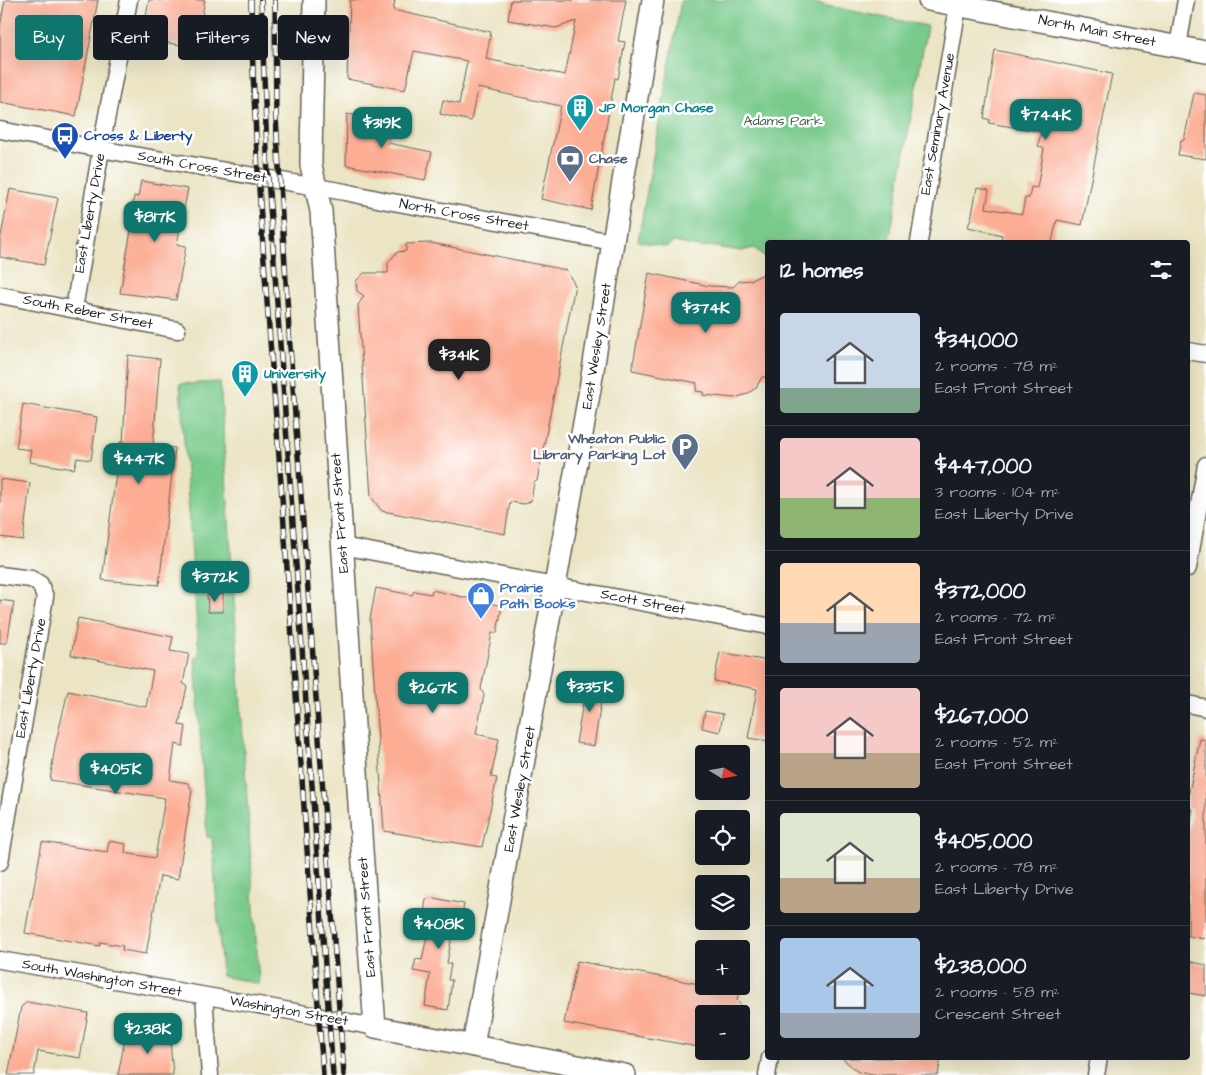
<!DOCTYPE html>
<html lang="en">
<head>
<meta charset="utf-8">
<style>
	:root { --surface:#171b24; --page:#20242c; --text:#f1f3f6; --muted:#9ea1a6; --line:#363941; --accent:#0f766e }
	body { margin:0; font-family:"Architects Daughter",sans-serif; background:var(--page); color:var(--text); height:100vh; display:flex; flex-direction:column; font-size:19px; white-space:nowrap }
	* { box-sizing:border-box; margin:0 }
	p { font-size:16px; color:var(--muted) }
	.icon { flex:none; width:28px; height:28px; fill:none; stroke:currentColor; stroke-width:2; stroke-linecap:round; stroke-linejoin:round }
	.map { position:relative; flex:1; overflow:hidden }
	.drawer { position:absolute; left:765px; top:240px; width:425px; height:820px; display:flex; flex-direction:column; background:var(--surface); border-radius:5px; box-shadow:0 5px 20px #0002 }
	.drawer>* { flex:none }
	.guide { position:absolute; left:15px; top:15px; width:475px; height:45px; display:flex; gap:10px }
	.needle { width:32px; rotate:101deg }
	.buttons { position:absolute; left:695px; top:745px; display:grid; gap:10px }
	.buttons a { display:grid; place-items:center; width:55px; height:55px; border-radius:5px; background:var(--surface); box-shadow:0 5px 20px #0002; font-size:25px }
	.price { position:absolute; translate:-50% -42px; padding:0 11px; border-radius:10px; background:var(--accent); color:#fff; font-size:16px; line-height:32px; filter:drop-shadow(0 1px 2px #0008) }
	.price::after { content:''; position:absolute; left:50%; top:30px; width:15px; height:11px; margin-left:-8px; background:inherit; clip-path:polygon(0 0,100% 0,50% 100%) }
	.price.active { background:#222; color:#fff }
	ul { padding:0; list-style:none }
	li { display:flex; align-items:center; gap:15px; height:125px; padding:0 15px }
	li+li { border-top:1px solid var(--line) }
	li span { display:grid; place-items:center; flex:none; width:140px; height:100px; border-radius:5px; color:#555 }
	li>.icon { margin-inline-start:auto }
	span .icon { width:60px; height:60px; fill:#fffc; stroke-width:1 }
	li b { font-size:21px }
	h2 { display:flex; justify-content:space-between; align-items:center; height:60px; padding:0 15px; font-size:21px }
	.tag { padding:0 18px; border-radius:5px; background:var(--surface); box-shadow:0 5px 20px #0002; font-size:18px; line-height:45px }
	.tag.active { background:var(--accent); color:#fff }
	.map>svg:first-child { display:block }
</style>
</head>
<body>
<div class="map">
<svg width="1206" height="1075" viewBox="0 0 1206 1075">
	<rect width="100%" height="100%" fill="#fff"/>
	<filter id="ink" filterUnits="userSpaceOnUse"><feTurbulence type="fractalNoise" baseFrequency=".02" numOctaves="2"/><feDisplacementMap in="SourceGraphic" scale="10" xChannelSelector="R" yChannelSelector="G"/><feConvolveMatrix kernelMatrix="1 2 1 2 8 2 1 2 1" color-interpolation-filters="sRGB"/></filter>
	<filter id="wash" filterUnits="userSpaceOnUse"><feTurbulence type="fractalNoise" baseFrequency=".0096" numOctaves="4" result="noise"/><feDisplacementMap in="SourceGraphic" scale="20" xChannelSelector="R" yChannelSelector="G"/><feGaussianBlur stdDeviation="1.12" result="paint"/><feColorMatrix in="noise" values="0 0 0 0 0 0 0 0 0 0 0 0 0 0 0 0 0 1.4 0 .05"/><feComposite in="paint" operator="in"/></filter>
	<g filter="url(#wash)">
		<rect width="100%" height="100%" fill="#ebe5c5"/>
		<path fill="#79ca8b" stroke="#4a7354" d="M 681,0 L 798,0 L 927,26 L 889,242 L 768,242 L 767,259 L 754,248 L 741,251 L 708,246 L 703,248 L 674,242 L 666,247 L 638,241 Z
			M 220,382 L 259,984 L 222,976 L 212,837 L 207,837 L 195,657 L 199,656 L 180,384 Z"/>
		<g id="blocks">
			<path fill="#fcad94" d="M 5,0 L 98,0 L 76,116 L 0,102 L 0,27 Z
				M 149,0 L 205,0 L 196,48 L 142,38 Z
				M 350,0 L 395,0 L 393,10 L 491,32 L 486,59 L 565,75 L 576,21 L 556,28 L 508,20 L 511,0 L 626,0 L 618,41 L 625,42 L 618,79 L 615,78 L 591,210 L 541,199 L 561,106 L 478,88 L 477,95 L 476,95 L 471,121 L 440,114 L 443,100 L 459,104 L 467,61 L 414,51 L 405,90 L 347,79 Z
				M 995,50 L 1112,74 L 1082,225 L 1057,220 L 1052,242 L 1001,242 L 1002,235 L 968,227 L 972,214 L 977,188 L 989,190 L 986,208 L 1022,214 L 1025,198 L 1029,198 L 1031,187 L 1037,188 L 1044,149 L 1038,146 L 1041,132 L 989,123 L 990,120 L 984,118 Z
				M 1194,93 L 1206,95 L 1206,159 L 1178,155 L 1181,140 L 1184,140 Z
				M 347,114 L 385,120 L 394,123 L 388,143 L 432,152 L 425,180 L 346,165 Z
				M 141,181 L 188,189 L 177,244 L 186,246 L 176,300 L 120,293 L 133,219 L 130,219 L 134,196 L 138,197 Z
				M 10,189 L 58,198 L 44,265 L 0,257 L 0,241 Z
				M 431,243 L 566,270 L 575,285 L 537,481 L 534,482 L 531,501 L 525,504 L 510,502 L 505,534 L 382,511 L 371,497 L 358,305 L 364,296 L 357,291 L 356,281 L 364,273 L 388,273 L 388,263 L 397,252 L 406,251 L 406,244 Z
				M 768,272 L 768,377 L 762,377 L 756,388 L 747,394 L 735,398 L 703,395 L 703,392 L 696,391 L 697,383 L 632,370 L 649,273 L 709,286 L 733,287 L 739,281 L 751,280 Z
				M 128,355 L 160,359 L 153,446 L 175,448 L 159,585 L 102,580 L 120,442 L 123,442 Z
				M 23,404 L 97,417 L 91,460 L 77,458 L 74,469 L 29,462 L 31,450 L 16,448 Z
				M 0,479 L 30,483 L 23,540 L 0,537 Z
				M 376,588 L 412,595 L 414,591 L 431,594 L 432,590 L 502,606 L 497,633 L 492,633 L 481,689 L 484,695 L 476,734 L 499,739 L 491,777 L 497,778 L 482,847 L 384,831 L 370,619 Z
				M 223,594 L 223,612 L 208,612 L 207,595 Z
				M 0,600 L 14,602 L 7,643 L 0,643 Z
				M 78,618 L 173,637 L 170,651 L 189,654 L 183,683 L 187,686 L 179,725 L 186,726 L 183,746 L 175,744 L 170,780 L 188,783 L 192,790 L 178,879 L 160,876 L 146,954 L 122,950 L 123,946 L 100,942 L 100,946 L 25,933 L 31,899 L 32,899 L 42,842 L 107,852 L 109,841 L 126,844 L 125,853 L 155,858 L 165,798 L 50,780 L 55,746 L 68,691 L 146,707 L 153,671 L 71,655 Z
				M 720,652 L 768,661 L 768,741 L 748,738 L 757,689 L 714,681 Z
				M 587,680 L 604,683 L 594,746 L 576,743 Z
				M 705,711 L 723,714 L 720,732 L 702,728 Z
				M 1200,739 L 1206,740 L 1206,930 L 1204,939 L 1188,936 L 1188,835 L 1193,809 L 1188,808 L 1188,797 Z
				M 434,898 L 464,904 L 460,926 L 454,925 L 447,963 L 451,964 L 448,980 L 452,980 L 448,1010 L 425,1006 L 430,974 L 413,971 L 416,959 L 422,960 L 430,921 L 427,921 L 428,914 L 424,913 L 426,899 Z
				M 577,961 L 704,985 L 704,986 L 711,986 L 739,992 L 737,1001 L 748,1014 L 704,1014 L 704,1048 L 564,1023 Z
				M 1188,961 L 1206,965 L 1206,996 L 1188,993 Z
				M 27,1002 L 88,1013 L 80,1058 L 38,1051 L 34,1075 L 8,1075 L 21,1007 Z
				M 165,1029 L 169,1029 L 173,1075 L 118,1075 L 125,1039 L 136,1041 L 136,1033 L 143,1032 L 143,1031 Z
				M 842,1058 L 941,1058 L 938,1075 L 872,1075 L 858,1072 Z"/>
		</g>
	</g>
	<g filter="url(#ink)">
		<use href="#blocks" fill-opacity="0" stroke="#646257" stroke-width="1"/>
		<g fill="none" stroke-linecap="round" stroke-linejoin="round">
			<defs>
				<path id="minor" d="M 1178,46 L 1186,0
					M 0,130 L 122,153 L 345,192 L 387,201 L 613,242
					M 919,242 L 959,0
					M 0,295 L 177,330
					M 74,309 L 105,126 L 129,0
					M 1188,351 L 1206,354
					M 342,546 L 768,626
					M 1188,568 L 1206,465
					M 0,575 L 31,579 L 40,584 L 45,597 L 0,862
					M 1188,704 L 1206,708
					M 0,960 L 258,1005 L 375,1027
					M 204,996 L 210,1075
					M 767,1075 L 770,1058
					M 1096,1075 L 1099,1058"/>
				<path id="tertiary" d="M 314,0 L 311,158 L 311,165 L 321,211 L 362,850 L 375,1027 L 625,1075
					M 929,0 L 1206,52
					M 473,1046 L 590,389 L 613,242 L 653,0"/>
			</defs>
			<use href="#minor" stroke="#646257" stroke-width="19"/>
			<use href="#tertiary" stroke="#646257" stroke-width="24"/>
			<use href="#minor" stroke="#fff" stroke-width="16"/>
			<use href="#tertiary" stroke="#fff" stroke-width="21"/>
			<defs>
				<path id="rail" d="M 251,0 C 254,166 270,332 282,497 C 296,690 309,882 323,1075
					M 261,0 L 268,178 L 333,1075
					M 275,0 L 276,118 L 290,347 L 344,1075"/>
			</defs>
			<use href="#rail" stroke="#1c1c1c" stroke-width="5.5"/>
			<use href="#rail" stroke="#fff" stroke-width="4" stroke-dasharray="11" stroke-linecap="butt"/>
		</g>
	</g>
	<defs>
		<symbol id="building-pin" viewBox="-11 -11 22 30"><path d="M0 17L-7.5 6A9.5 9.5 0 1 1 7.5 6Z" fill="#0f9aa8" stroke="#fff"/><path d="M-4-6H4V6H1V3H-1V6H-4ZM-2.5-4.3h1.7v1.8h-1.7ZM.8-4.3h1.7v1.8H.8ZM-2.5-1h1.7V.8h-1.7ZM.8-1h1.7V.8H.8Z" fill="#fff"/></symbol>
		<symbol id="bus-pin" viewBox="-11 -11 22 30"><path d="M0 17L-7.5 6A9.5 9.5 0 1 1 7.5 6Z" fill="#1a4fb4" stroke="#fff"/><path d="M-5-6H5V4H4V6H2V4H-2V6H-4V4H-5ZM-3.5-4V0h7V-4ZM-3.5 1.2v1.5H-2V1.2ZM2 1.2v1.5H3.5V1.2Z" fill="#fff"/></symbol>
		<symbol id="bank-pin" viewBox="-11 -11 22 30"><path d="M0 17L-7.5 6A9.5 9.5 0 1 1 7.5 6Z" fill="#5c6f8a" stroke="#fff"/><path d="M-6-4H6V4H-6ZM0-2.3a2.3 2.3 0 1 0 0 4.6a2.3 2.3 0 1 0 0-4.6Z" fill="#fff"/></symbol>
		<symbol id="parking-pin" viewBox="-11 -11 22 30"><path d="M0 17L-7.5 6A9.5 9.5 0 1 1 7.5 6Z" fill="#5c6f8a" stroke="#fff"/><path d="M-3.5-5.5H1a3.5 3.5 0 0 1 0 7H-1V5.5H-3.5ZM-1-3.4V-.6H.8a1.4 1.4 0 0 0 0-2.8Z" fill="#fff"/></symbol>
		<symbol id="shop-pin" viewBox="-11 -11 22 30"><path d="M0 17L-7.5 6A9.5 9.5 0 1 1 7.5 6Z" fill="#3f7fe0" stroke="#fff"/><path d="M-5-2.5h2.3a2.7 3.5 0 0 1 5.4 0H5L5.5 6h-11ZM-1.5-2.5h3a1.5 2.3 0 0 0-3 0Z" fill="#fff"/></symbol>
	</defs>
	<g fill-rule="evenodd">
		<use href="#building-pin" x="564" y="92" width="32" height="43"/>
		<use href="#bus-pin" x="49" y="120" width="32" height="43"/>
		<use href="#bank-pin" x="554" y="143" width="32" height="43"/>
		<use href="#building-pin" x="229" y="358" width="32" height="43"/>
		<use href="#parking-pin" x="669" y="431" width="32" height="43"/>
		<use href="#shop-pin" x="465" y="580" width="32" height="43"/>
	</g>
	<g text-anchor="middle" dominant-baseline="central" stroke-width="5" stroke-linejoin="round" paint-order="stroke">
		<g font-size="14" fill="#1c1c1c" stroke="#fff">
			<text transform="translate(1097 31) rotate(11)">North Main Street</text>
			<text transform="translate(938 124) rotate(-80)">East Seminary Avenue</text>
			<text transform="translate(202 167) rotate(10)">South Cross Street</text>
			<text transform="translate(90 213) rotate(-80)">East Liberty Drive</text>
			<text transform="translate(464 215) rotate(10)">North Cross Street</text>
			<text transform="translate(88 312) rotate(11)">South Reber Street</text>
			<text transform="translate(597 346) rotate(-81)">East Wesley Street</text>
			<text transform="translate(340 513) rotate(-94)">East Front Street</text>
			<text transform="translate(643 602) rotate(11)">Scott Street</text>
			<text transform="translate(31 678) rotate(-80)">East Liberty Drive</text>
			<text transform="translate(520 789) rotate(-80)">East Wesley Street</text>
			<text transform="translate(367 917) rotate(-94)">East Front Street</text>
			<text transform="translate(102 978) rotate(10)">South Washington Street</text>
			<text transform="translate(289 1011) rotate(10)">Washington Street</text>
		</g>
		<g font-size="14" font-weight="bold" fill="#0d838f" stroke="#fff" text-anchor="start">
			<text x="599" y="108">JP Morgan Chase</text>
			<text x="264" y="374">University</text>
		</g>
		<g font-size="14" fill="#416248" stroke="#fff">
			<text x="783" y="121">Adams Park</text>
		</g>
		<g font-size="14" font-weight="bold" fill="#164399" stroke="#fff" text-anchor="start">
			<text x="84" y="136">Cross &amp; Liberty</text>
		</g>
		<g font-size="14" font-weight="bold" fill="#4e5e75" stroke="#fff" text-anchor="start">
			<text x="589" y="159">Chase</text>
			<text x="666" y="439" text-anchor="end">Wheaton Public<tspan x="666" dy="16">Library Parking Lot</tspan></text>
		</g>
		<g font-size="14" font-weight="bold" fill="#366cbe" stroke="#fff" text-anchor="start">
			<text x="500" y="588">Prairie<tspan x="500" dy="16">Path Books</tspan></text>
		</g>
	</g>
</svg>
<div class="buttons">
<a><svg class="needle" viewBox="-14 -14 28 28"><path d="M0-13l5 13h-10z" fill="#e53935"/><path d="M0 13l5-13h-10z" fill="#9ea1a6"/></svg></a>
<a><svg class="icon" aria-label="locate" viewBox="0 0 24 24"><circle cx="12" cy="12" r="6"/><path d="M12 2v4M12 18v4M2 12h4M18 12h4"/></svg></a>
<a><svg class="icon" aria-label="layers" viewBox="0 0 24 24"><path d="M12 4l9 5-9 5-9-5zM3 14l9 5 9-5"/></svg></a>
<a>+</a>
<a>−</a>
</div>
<b class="price" style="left:1046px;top:141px">$744K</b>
<b class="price" style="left:382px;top:149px">$319K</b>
<b class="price" style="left:155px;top:243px">$817K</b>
<b class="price" style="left:706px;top:334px">$374K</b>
<b class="price active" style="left:459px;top:381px">$341K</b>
<b class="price" style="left:139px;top:485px">$447K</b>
<b class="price" style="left:215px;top:603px">$372K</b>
<b class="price" style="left:590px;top:713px">$335K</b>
<b class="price" style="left:433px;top:714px">$267K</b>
<b class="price" style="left:116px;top:795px">$405K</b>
<b class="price" style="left:439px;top:950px">$408K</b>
<b class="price" style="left:148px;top:1055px">$238K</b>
<div class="guide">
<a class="tag active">Buy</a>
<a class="tag">Rent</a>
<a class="tag">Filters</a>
<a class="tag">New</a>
</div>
<section class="drawer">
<h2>12 homes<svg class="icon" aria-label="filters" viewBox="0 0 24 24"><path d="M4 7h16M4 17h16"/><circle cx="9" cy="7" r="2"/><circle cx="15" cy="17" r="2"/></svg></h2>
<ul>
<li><span style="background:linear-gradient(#c9d6e8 75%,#7fa58c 0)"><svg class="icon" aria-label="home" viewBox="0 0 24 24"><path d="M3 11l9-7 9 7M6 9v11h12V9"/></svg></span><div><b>$341,000</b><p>2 rooms · 78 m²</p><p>East Front Street</p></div></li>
<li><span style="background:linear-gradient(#f6c9c9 60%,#8fb573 0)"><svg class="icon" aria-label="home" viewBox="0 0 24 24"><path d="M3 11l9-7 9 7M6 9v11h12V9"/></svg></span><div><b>$447,000</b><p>3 rooms · 104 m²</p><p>East Liberty Drive</p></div></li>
<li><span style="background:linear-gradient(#ffd9b3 60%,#9aa5b1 0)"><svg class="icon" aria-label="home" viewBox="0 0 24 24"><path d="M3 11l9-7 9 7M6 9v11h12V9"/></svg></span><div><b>$372,000</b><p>2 rooms · 72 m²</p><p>East Front Street</p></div></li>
<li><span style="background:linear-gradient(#f6c9c9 65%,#b9a48a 0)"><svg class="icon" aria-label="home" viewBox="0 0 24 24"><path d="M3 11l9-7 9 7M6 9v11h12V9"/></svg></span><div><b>$267,000</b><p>2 rooms · 52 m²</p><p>East Front Street</p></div></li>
<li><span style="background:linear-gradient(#dfe7d0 65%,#b9a48a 0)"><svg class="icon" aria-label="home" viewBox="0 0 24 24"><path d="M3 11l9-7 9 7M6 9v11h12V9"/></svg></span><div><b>$405,000</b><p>2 rooms · 78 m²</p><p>East Liberty Drive</p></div></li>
<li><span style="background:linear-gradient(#a9c7e8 75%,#9aa5b1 0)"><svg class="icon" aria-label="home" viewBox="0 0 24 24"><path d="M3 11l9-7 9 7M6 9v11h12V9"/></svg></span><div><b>$238,000</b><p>2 rooms · 58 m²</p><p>Crescent Street</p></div></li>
</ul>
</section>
</div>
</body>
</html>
